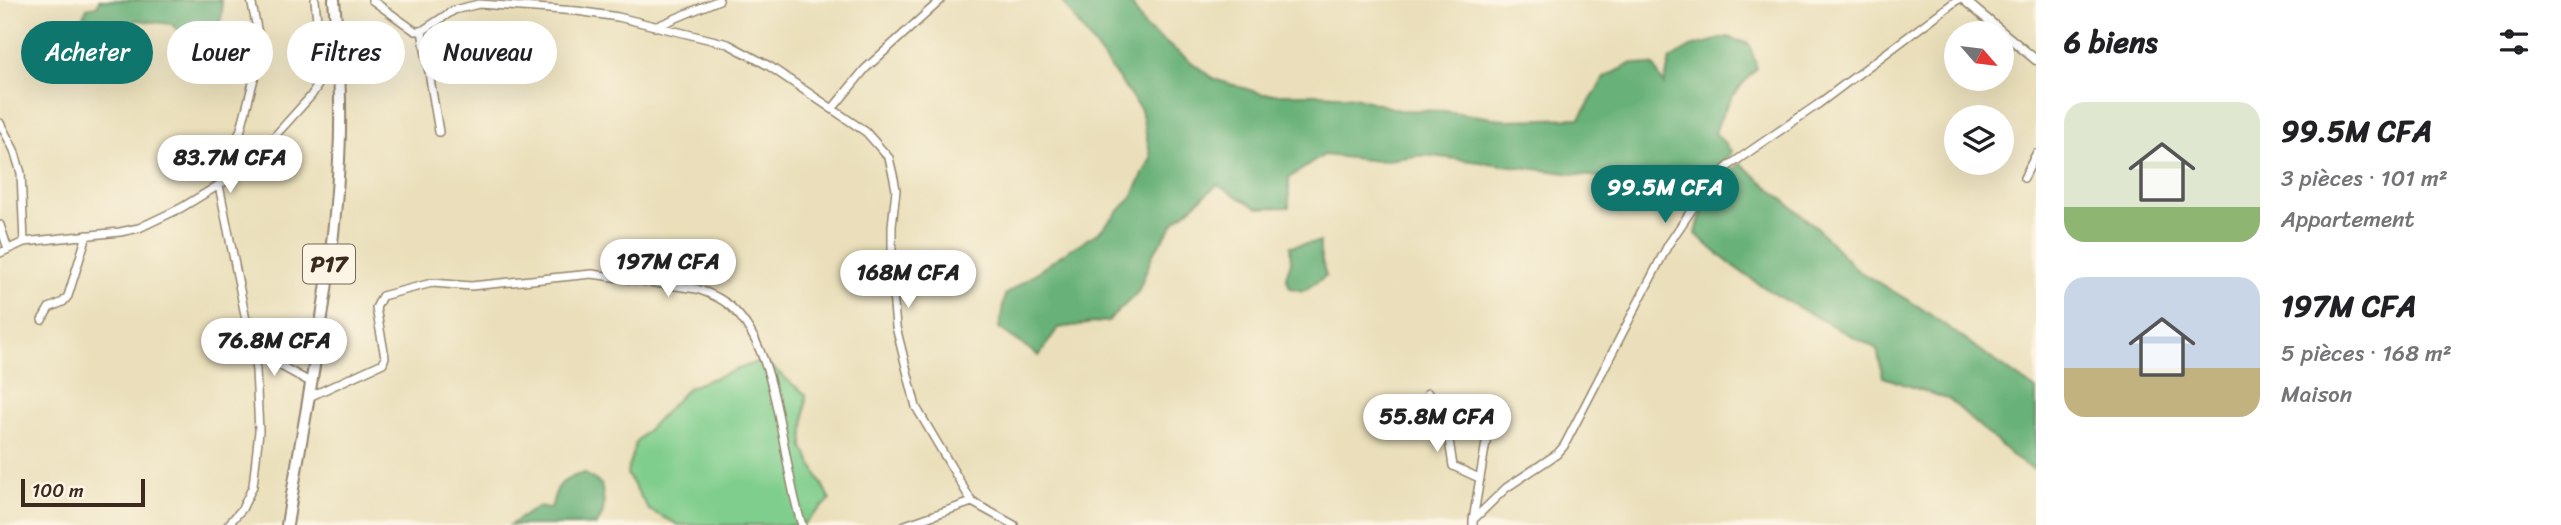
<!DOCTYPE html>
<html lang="fr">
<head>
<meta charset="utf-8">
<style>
	:root { --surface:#fff; --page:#f6f6f6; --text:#202124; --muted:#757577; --accent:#0f766e }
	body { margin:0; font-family:Sriracha,sans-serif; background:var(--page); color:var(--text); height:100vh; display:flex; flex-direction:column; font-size:26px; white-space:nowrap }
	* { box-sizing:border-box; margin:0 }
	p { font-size:23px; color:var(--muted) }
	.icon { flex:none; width:38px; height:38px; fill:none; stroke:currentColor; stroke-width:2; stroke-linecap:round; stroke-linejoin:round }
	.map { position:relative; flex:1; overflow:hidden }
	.sheet { display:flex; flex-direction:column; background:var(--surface); width:525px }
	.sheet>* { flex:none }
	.hud { position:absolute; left:21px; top:21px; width:665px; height:63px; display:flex; gap:14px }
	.needle { width:46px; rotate:118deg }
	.controls { position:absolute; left:1944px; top:21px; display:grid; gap:14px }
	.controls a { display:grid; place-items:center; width:70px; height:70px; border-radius:50%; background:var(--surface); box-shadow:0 7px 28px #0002; font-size:35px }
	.scale { position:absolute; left:21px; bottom:18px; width:124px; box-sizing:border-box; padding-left:7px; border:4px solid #3b2a1e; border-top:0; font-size:19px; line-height:24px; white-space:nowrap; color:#3b2a1e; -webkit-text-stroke:5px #fcf5e5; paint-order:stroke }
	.price { position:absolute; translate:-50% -60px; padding:0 16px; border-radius:24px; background:#fff; color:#222; font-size:23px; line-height:46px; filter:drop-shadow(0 2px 4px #0008) }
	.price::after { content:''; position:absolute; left:50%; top:42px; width:21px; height:16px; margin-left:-10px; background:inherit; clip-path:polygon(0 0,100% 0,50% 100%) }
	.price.on { background:var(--accent); color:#fff }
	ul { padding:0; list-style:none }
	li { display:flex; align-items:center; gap:21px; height:175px; padding:0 28px }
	li span { display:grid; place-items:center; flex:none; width:196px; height:140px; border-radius:21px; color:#555 }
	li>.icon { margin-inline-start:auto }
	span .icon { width:84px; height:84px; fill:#fffc; stroke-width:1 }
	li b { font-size:30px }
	h2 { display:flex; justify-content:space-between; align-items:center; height:84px; padding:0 28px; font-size:30px }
	.pill { padding:0 24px; border-radius:32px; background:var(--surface); box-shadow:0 7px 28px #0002; font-size:24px; line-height:63px }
	.pill.on { background:var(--accent); color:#fff }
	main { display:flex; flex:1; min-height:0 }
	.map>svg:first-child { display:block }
</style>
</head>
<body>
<main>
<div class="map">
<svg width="2036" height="525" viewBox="0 0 2036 525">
	<rect width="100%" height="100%" fill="#fcf5e5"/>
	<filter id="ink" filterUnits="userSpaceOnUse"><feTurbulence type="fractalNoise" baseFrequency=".0143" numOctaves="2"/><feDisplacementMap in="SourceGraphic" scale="14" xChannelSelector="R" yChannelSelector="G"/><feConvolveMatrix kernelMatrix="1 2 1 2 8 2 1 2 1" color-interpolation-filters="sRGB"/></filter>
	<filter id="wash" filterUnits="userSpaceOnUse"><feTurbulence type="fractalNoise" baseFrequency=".00686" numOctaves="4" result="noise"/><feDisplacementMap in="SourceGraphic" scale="28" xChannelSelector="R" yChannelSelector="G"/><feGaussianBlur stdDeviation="1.57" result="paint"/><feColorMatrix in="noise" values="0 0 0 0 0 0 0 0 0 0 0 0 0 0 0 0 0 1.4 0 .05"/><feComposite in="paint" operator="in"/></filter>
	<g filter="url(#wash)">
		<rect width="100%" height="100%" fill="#eadfba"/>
		<path fill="#80ce8d" stroke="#5e7c56" stroke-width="2" d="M 763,360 L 806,395 L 803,447 L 830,500 L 802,525 L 679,525 L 649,510 L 627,474 L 636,442 L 689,387 Z"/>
		<path fill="#68b178" stroke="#526e4b" stroke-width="2" d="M 99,0 L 221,0 C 226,22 215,31 201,47 L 185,38 L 172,24 L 136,20 L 129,26 L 116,58 L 83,64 L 65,54 L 87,8 L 97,6 Z
			M 1061,0 L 1129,0 L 1146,28 L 1214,79 L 1263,94 L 1323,94 L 1354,97 L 1399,110 L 1445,111 L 1507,120 L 1580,118 L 1604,78 L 1632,63 L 1654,66 L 1664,85 L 1670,59 L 1691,47 L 1728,37 L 1749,44 L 1757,68 C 1738,88 1723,106 1715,133 L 1732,152 L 1692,196 L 1681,200 L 1630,181 L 1424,155 L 1378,161 L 1324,155 L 1289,178 L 1289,207 L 1258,208 L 1217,185 L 1175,221 L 1153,254 L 1138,292 L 1108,321 L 1058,328 L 1039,356 L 999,328 L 1005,295 L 1064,253 L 1099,232 L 1132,197 L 1151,158 L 1141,110 Z
			M 1740,163 L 1817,228 L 1857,270 L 1918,306 L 2036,390 L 2036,471 L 2016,459 L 1950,400 L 1883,377 L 1877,349 C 1814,316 1747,285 1696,234 C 1704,197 1711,187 1740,163 Z
			M 1320,242 L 1320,253 L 1326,276 L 1303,291 L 1290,288 L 1286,277 L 1291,262 L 1290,246 Z
			M 584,473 L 601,484 C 604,499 607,513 596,525 L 510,525 L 537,507 L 551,509 C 556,485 560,480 584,473 Z"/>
	</g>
	<g filter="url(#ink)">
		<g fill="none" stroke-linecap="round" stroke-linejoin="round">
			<defs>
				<path id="minor" d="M 372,0 L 415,31 L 422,31 L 454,10 L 479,4 L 577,11 L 618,17 L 728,44 L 769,66 L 866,132 L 889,158 L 894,179 L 896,190 L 892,226 L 892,283 L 896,327 L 916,407 L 972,502 L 1014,525
					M 655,27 L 719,0
					M 422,31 L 439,132
					M 833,108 L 865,69 L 941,0
					M 0,123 L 14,150 L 21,173 L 24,242
					M 2024,178 L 2036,154
					M 229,179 L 229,157 L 241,129 L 258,63 L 259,38 L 251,0
					M 219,185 L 256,370 L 259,431 L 253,486 L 242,509 L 228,525
					M 0,225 L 8,249
					M 0,253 L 24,242 L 120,232 L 139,228 L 181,208 L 229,179 L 273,138 L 311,96 L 318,85 L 321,62 L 315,0
					M 42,320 L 49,308 L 63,302 L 68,296 L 87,235
					M 252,350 L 310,382
					M 1428,393 L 1448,434 L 1453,466 L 1479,478
					M 309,397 L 383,363 L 385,357 L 376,308 L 382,296 L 432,283 L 471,286 L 592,274 L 697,289 C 709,293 721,298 730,306 C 782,352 780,462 802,525
					M 1473,520 L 1489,424
					M 905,525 L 972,502
					M 1473,525 L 1473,520 L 1506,488 L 1557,454 L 1564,446 L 1668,245 L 1709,184 L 1730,165 L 1817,105 L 1957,0"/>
				<path id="tertiary" d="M 1964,0 L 2036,60"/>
				<path id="primary" d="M 287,525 C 306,405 333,282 339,160 C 342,107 339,53 334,0"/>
			</defs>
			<use href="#minor" stroke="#92846c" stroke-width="10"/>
			<use href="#tertiary" stroke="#92846c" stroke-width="11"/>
			<use href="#primary" stroke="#92846c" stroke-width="14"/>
			<use href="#minor" stroke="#fff" stroke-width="7"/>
			<use href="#tertiary" stroke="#fff" stroke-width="8"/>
			<use href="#primary" stroke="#fff" stroke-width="10"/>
		</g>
	</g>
	<g text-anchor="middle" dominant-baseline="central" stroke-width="5" stroke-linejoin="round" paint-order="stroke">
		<rect fill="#fcf5e5" stroke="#75675a" stroke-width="2" x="303" y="244.5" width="52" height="39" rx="5"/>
		<g font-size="23" font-weight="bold" fill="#3b2a1e">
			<text x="329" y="264">P17</text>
		</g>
	</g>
</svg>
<div class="controls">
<a><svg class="needle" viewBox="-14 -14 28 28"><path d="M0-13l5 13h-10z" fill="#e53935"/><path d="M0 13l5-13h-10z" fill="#757577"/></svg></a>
<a><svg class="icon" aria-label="layers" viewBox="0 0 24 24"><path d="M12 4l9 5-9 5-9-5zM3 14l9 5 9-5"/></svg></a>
</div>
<div class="scale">100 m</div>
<b class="price" style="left:230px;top:195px">83.7M CFA</b>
<b class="price on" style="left:1665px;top:225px">99.5M CFA</b>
<b class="price" style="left:668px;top:299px">197M CFA</b>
<b class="price" style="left:908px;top:310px">168M CFA</b>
<b class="price" style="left:274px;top:378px">76.8M CFA</b>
<b class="price" style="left:1437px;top:454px">55.8M CFA</b>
<div class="hud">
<a class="pill on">Acheter</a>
<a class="pill">Louer</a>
<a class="pill">Filtres</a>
<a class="pill">Nouveau</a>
</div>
</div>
<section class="sheet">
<h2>6 biens<svg class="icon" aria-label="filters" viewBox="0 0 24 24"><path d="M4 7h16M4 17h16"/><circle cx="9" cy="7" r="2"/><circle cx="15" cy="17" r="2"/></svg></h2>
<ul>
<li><span style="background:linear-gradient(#dfe7d0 75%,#8fb573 0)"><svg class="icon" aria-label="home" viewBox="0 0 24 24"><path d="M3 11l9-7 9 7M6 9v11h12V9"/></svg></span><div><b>99.5M CFA</b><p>3 pièces · 101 m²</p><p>Appartement</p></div></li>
<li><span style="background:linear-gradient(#c9d6e8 65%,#c2b280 0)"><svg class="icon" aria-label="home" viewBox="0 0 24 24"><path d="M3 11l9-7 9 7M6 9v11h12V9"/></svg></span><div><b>197M CFA</b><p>5 pièces · 168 m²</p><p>Maison</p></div></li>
</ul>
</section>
</main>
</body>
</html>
